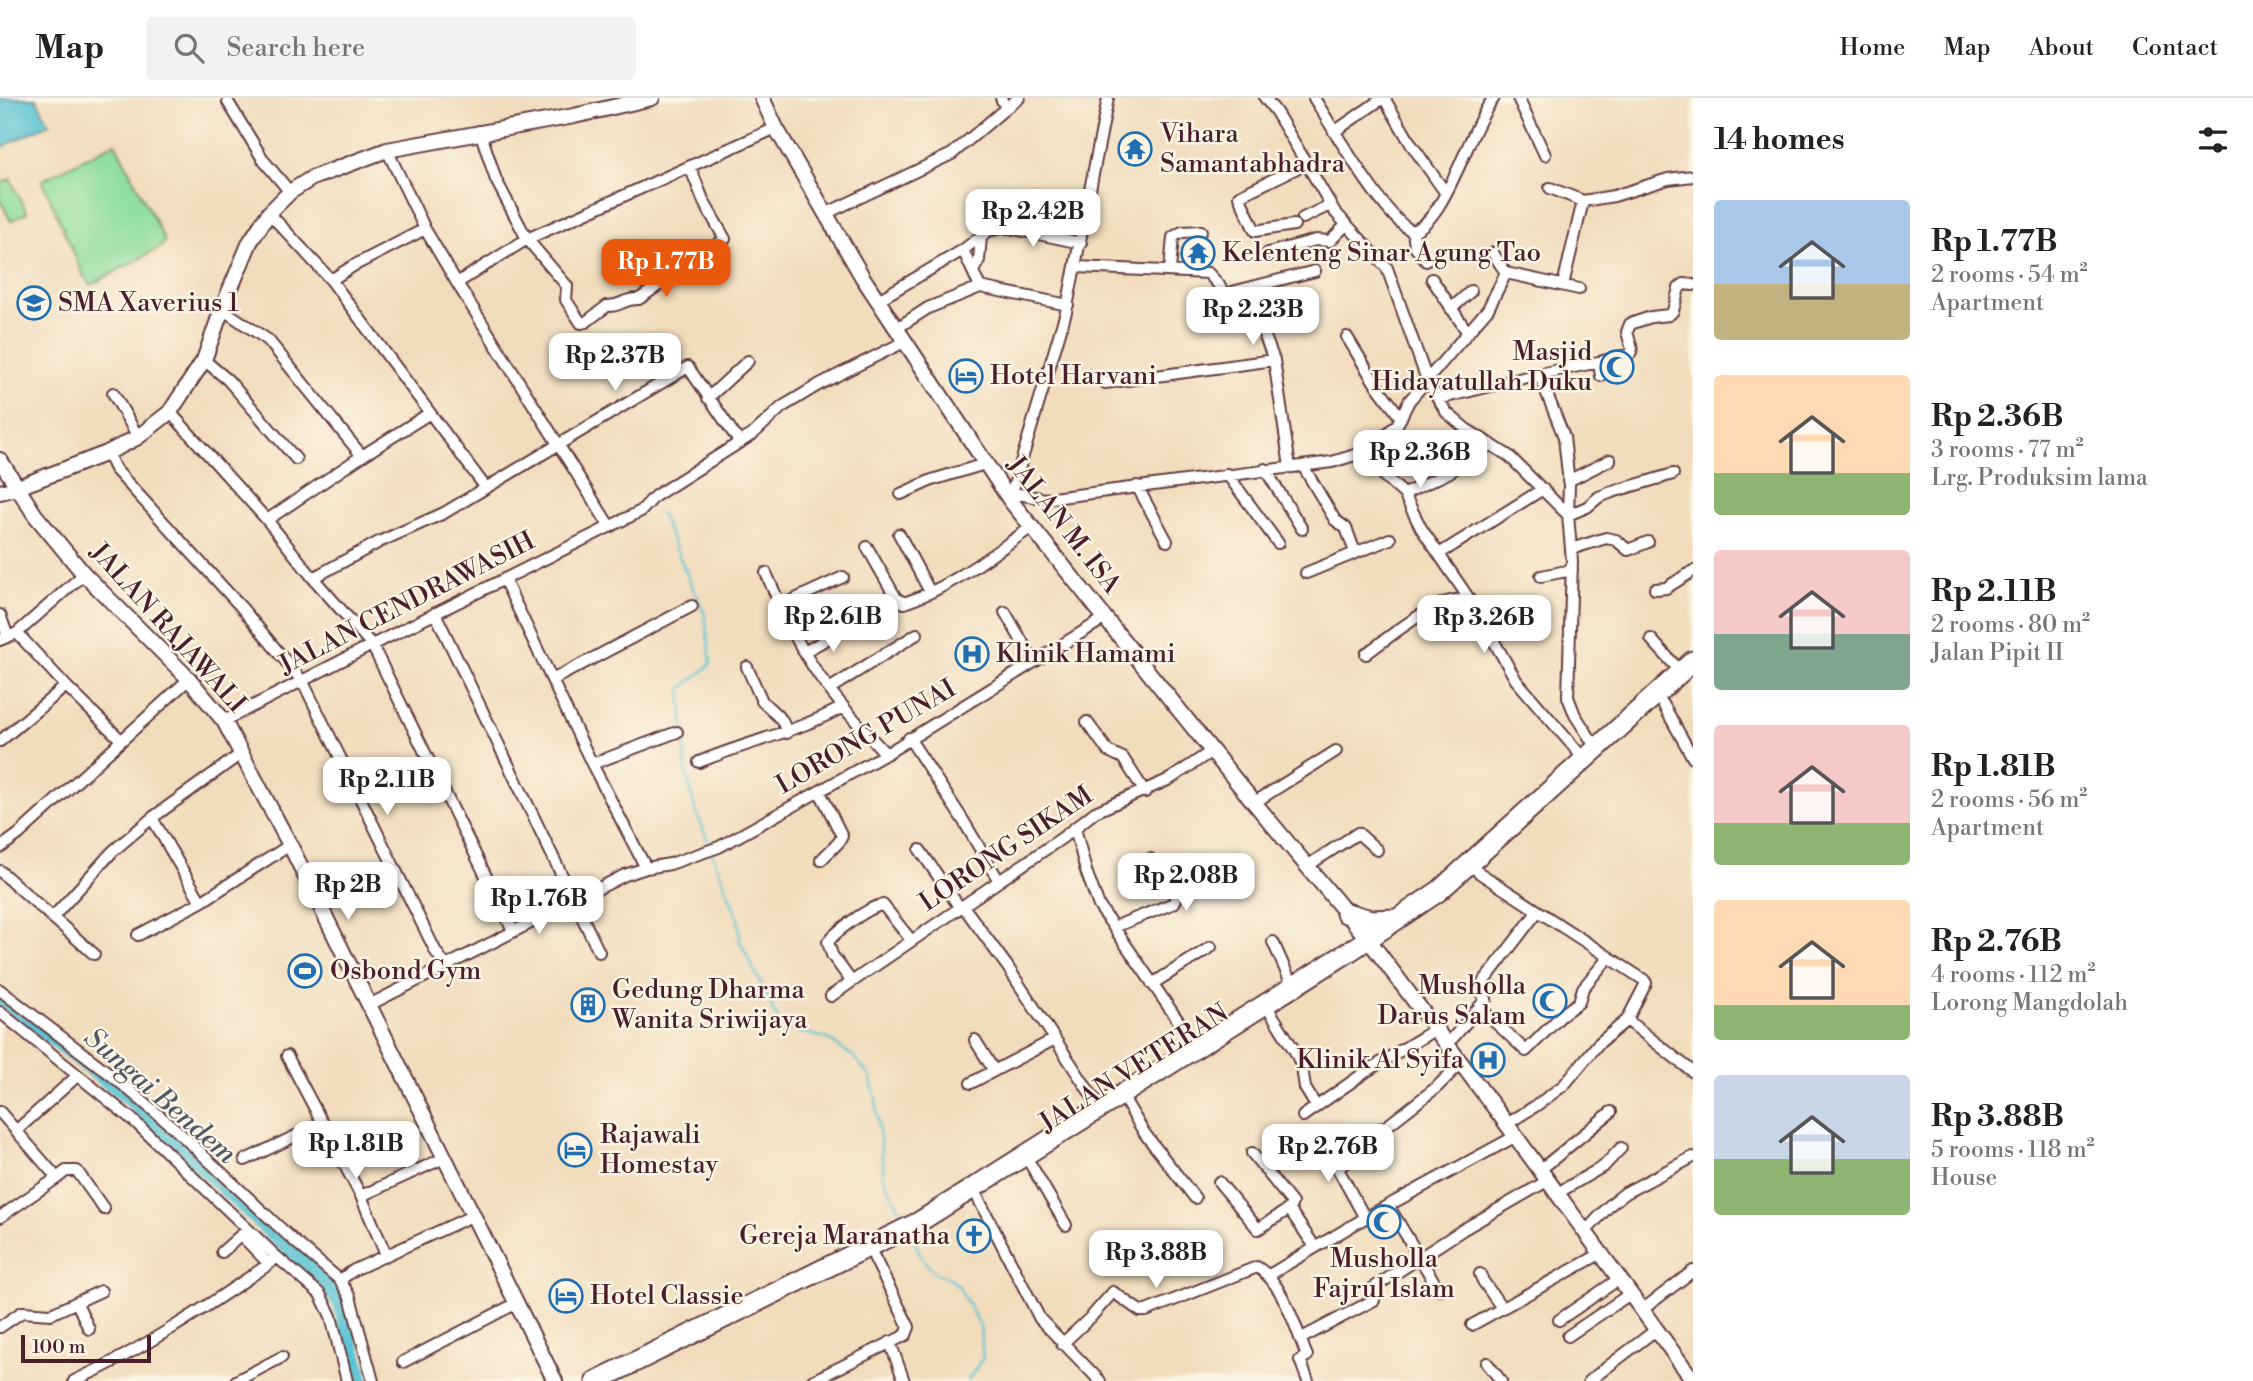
<!DOCTYPE html>
<html lang="en">
<head>
<meta charset="utf-8">
<style>
	:root { --surface:#fff; --page:#f2f2f2; --text:#222; --muted:#767676; --line:#e0e0e0; --accent:#ea580c }
	body { margin:0; font-family:"Libre Bodoni",serif; background:var(--page); color:var(--text); height:100vh; display:flex; flex-direction:column; font-size:26px; white-space:nowrap }
	* { box-sizing:border-box; margin:0 }
	p { font-size:23px; color:var(--muted) }
	.icon { flex:none; width:38px; height:38px; fill:none; stroke:currentColor; stroke-width:2; stroke-linecap:round; stroke-linejoin:round }
	.map { position:relative; flex:1; overflow:hidden }
	.drawer { display:flex; flex-direction:column; background:var(--surface); width:560px }
	.drawer>* { flex:none }
	.scale { position:absolute; left:21px; bottom:18px; width:130px; box-sizing:border-box; padding-left:7px; border:4px solid #4a1f2b; border-top:0; font-size:19px; line-height:24px; white-space:nowrap; color:#4a1f2b; -webkit-text-stroke:5px #fcf5e5; paint-order:stroke }
	.price { position:absolute; translate:-50% -60px; padding:0 16px; border-radius:14px; background:#fff; color:#222; font-size:23px; line-height:46px; filter:drop-shadow(0 2px 4px #0008) }
	.price::after { content:''; position:absolute; left:50%; top:42px; width:21px; height:16px; margin-left:-10px; background:inherit; clip-path:polygon(0 0,100% 0,50% 100%) }
	.price.active { background:var(--accent); color:#fff }
	ul { padding:0; list-style:none }
	li { display:flex; align-items:center; gap:21px; height:175px; padding:0 21px }
	li span { display:grid; place-items:center; flex:none; width:196px; height:140px; border-radius:7px; color:#555 }
	li>.icon { margin-inline-start:auto }
	span .icon { width:84px; height:84px; fill:#fffc; stroke-width:1 }
	li b { font-size:30px }
	h2 { display:flex; justify-content:space-between; align-items:center; height:84px; padding:0 21px; font-size:30px }
	header { display:flex; align-items:center; gap:42px; box-sizing:border-box; height:98px; padding:0 35px; background:var(--surface); border-bottom:2px solid var(--line) }
	header strong { font-size:33px }
	nav { display:flex; gap:38px; margin-inline-start:auto; font-size:24px }
	.search { width:490px; height:63px; background:var(--page); display:flex; align-items:center; gap:18px; box-sizing:border-box; padding:0 24px; border-radius:7px; color:var(--muted); font-size:26px }
	main { display:flex; flex:1; min-height:0 }
	.map>svg:first-child { display:block }
</style>
</head>
<body>
<header>
<strong>Map</strong>
<div class="search"><svg class="icon" aria-label="search" viewBox="0 0 24 24"><circle cx="10" cy="10" r="6"/><path d="M15 15l6 6"/></svg>Search here</div>
<nav><a>Home</a><a>Map</a><a>About</a><a>Contact</a></nav>
</header>
<main>
<div class="map">
<svg width="1693" height="1283" viewBox="0 0 1693 1283">
	<rect width="100%" height="100%" fill="#fcf5e5"/>
	<filter id="ink" filterUnits="userSpaceOnUse"><feTurbulence type="fractalNoise" baseFrequency=".0143" numOctaves="2"/><feDisplacementMap in="SourceGraphic" scale="14" xChannelSelector="R" yChannelSelector="G"/><feConvolveMatrix kernelMatrix="1 2 1 2 8 2 1 2 1" color-interpolation-filters="sRGB"/></filter>
	<filter id="wash" filterUnits="userSpaceOnUse"><feTurbulence type="fractalNoise" baseFrequency=".00686" numOctaves="4" result="noise"/><feDisplacementMap in="SourceGraphic" scale="28" xChannelSelector="R" yChannelSelector="G"/><feGaussianBlur stdDeviation="1.57" result="paint"/><feColorMatrix in="noise" values="0 0 0 0 0 0 0 0 0 0 0 0 0 0 0 0 0 1.4 0 .05"/><feComposite in="paint" operator="in"/></filter>
	<g filter="url(#wash)">
		<rect width="100%" height="100%" fill="#f1dcbb"/>
		<path fill="#8cdd9d" stroke="#6b7e64" stroke-width="2" d="M 115,45 L 165,143 L 161,149 L 91,187 L 84,179 L 42,82 Z
			M 10,81 L 27,114 L 11,123 L 0,102 L 0,86 Z"/>
		<path fill="#59c3d4" stroke="#527180" stroke-width="2" d="M 0,0 L 36,0 L 49,26 L 0,50 Z"/>
		<g fill="none" stroke-linecap="round" stroke-linejoin="round">
			<path stroke="#59c3d4" stroke-width="2.5" d="M 660,415 L 705,517 L 711,566 L 681,591 L 686,673 L 695,711 L 710,748
				M 712,754 L 738,820 L 740,843 L 782,930 L 826,940 L 854,959 L 870,978 L 876,1002 L 884,1080 L 905,1122
				M 912,1138 L 922,1160 L 935,1176 L 950,1180 L 959,1189 L 980,1228 L 983,1260 L 967,1283"/>
			<path stroke="#59c3d4" stroke-width="16" d="M 0,899 L 128,999 L 320,1180 L 340,1204 L 362,1283"/>
		</g>
	</g>
	<g filter="url(#ink)">
		<g fill="none" stroke-linecap="round" stroke-linejoin="round">
			<defs>
				<path id="street" d="M 1265,0 L 1276,14 L 1335,114 L 1387,170 L 1427,282 L 1446,314 L 1466,331 L 1509,358 L 1568,417 L 1572,463 L 1568,599 L 1575,617 L 1597,651
					M 1314,0 C 1330,26 1388,126 1413,133
					M 1384,0 L 1411,46 L 1445,94
					M 1518,0 L 1545,57
					M 228,4 L 264,63 L 290,94
					M 1006,10 L 1019,0
					M 480,33 L 496,82 L 527,141 L 567,188 L 566,202 L 581,225 L 586,224 L 607,208 C 621,209 623,200 639,201 L 725,141 L 704,104 L 690,69
					M 1334,34 L 1383,0
					M 387,52 L 425,131 L 457,185 L 610,429
					M 1550,90 L 1583,103 L 1614,98 L 1668,81 L 1693,78
					M 269,115 L 331,182 L 430,315 L 362,358
					M 825,116 L 952,56 L 1006,10 L 1001,0
					M 1303,120 L 1330,107
					M 1294,127 L 1255,133 L 1239,98 L 1307,65
					M 1413,133 C 1447,121 1469,30 1494,0
					M 1413,133 L 1415,149 L 1426,163
					M 1268,155 L 1316,142 L 1330,143 L 1346,127
					M 1077,169 L 1208,175 L 1219,187 L 1232,214
					M 1170,172 L 1173,139 L 1182,134 L 1201,133
					M 973,173 L 979,162 L 981,139
					M 1506,175 L 1579,191
					M 1432,181 L 1468,235
					M 331,182 L 353,168 L 425,131
					M 457,185 L 527,141 L 776,30
					M 1563,187 L 1583,103
					M 980,189 L 963,152 L 988,133 L 1005,129 L 1081,145
					M 1224,196 L 1315,173
					M 880,201 L 963,152
					M 1252,205 L 1274,262
					M 222,211 L 268,242 L 362,358 L 267,422
					M 1451,211 L 1471,193
					M 897,230 L 928,210 L 980,189 L 1068,207
					M 1347,239 L 1375,285 L 1401,320
					M 204,262 L 228,282 L 296,361
					M 1599,264 L 1630,256 L 1632,251 L 1627,234 L 1630,226 L 1651,219 L 1669,217 L 1673,213 L 1679,190 L 1684,186 L 1693,187
					M 1539,276 L 1564,339 L 1569,386 L 1568,417 L 1587,409 L 1599,399 L 1612,394 L 1673,376
					M 1105,285 L 1274,262 L 1290,369
					M 113,295 L 138,339
					M 708,300 L 748,263
					M 1438,301 L 1539,276 L 1599,264 L 1601,278
					M 170,314 L 267,422 L 313,480 L 372,547 L 513,833
					M 430,315 L 486,390
					M 1365,354 L 1377,372 L 1404,396 L 1421,430 L 1472,505
					M 107,355 L 115,371 L 241,509 L 303,584 L 436,854 L 446,868
					M 1303,368 L 1335,422 L 1346,430 L 1355,454
					M 1265,371 L 1302,431
					M 1227,376 L 1278,445
					M 1568,383 L 1610,362
					M 1137,388 L 1167,443
					M 1013,395 L 1045,401 L 1332,364 L 1365,354 L 1397,327 L 1409,303 L 1488,211 L 1506,175 L 1493,155
					M 901,396 L 932,382 L 985,366
					M 1404,396 L 1448,375 L 1491,346
					M 1010,401 L 1066,214 L 1108,0
					M 899,436 L 930,494
					M 867,449 L 896,500 L 904,505 C 951,490 992,456 1032,429
					M 1571,451 L 1606,440 L 1616,442 L 1628,452 L 1648,444
					M 1439,456 L 1543,391
					M 766,475 C 778,502 789,529 804,554 C 826,592 856,624 886,656
					M 1306,475 L 1390,441
					M 1541,478 L 1572,472
					M 313,480 L 379,444 L 444,415 L 688,269 L 740,345
					M 504,481 L 592,666 L 646,770
					M 1655,491 L 1666,490 L 1693,473
					M 780,508 L 843,479
					M 1005,514 L 1034,564
					M 435,515 L 599,854
					M 0,517 L 8,539
					M 17,535 L 66,588
					M 1651,541 L 1681,574
					M 0,542 L 17,535 L 84,476
					M 804,554 L 847,530
					M 1366,556 C 1385,542 1433,503 1456,502 C 1462,501 1467,503 1472,505 L 1516,582 L 1585,662
					M 747,569 L 762,603 L 782,622 L 787,635
					M 552,582 L 692,508
					M 829,591 L 917,536
					M 1663,606 L 1693,660
					M 224,623 L 372,547 L 641,413 L 655,398 L 753,336 L 782,309 L 820,286 L 906,243
					M 1087,624 L 1108,653 L 1123,660 L 1145,694
					M 909,640 L 963,722 L 999,783
					M 0,643 L 66,588 L 121,642
					M 699,664 C 747,644 797,634 843,609
					M 592,666 L 677,634
					M 820,694 L 842,738 L 839,744 L 821,762
					M 1255,704 L 1336,653
					M 152,720 L 201,804
					M 1075,730 L 1086,773 L 1099,808 L 1197,950
					M 0,750 L 19,736 L 189,581
					M 920,752 L 960,810
					M 1307,768 L 1358,735 L 1377,752
					M 0,773 L 94,856
					M 1478,774 L 1644,882 L 1646,885 L 1627,922 L 1598,946 L 1564,987 L 1537,1007 L 1507,1026
					M 963,808 L 1007,868 L 1100,1010
					M 53,819 L 113,753 L 152,720 L 242,655
					M 1114,829 L 1174,805 L 1176,801 L 1170,786 L 1150,761
					M 138,837 L 201,804 L 290,747
					M 1273,844 L 1293,889
					M 851,883 L 832,857 L 828,844 C 836,833 870,808 883,807 L 911,842
					M 1152,886 L 1211,849
					M 0,892 L 110,976 L 174,1030 L 293,1142 L 340,1182 L 350,1199 L 373,1283
					M 831,898 L 1062,740 L 1095,714 L 1170,681 L 1212,653
					M 369,907 L 625,777 L 646,770 L 670,766 L 719,749 L 886,656 L 1105,520
					M 1479,909 L 1526,953 L 1564,915 L 1579,904 L 1583,890 L 1609,859
					M 0,914 L 134,1023 L 277,1159 L 320,1196 L 331,1218 L 347,1283
					M 1271,915 L 1296,955 L 1302,969 L 1305,990 L 1316,1008
					M 1627,922 L 1693,974
					M 975,942 L 993,971
					M 1447,947 L 1486,901 L 1478,891 L 1538,813
					M 287,958 L 361,1098
					M 971,985 L 1055,941
					M 1127,1006 L 1145,1036 L 1195,1100
					M 0,1014 L 57,1080 L 0,1119
					M 1303,1018 L 1367,973 L 1436,931
					M 17,1032 L 77,978
					M 1252,1055 L 1292,1105 L 1289,1111
					M 245,1062 L 323,1025
					M 1031,1067 L 1066,1127
					M 1540,1072 L 1611,1014
					M 57,1080 L 66,1073 L 77,1073 L 104,1111
					M 1219,1084 L 1258,1131 L 1289,1111 L 1315,1149
					M 1556,1096 L 1604,1068 L 1621,1050
					M 978,1100 L 1040,1221 L 1100,1283
					M 1388,1107 L 1439,1192
					M 1365,1120 L 1338,1071 L 1354,1056 L 1349,1043 L 1387,1028 L 1437,989 L 1461,965
					M 1585,1134 L 1611,1106 L 1625,1095 L 1693,1059
					M 222,1154 L 241,1137 L 269,1166
					M 386,1157 L 361,1098 L 444,1060
					M 1480,1176 L 1483,1183 L 1502,1210
					M 1269,1177 L 1365,1120 L 1516,1038
					M 340,1182 L 354,1172 L 472,1118
					M 77,1205 L 89,1231
					M 1642,1212 L 1693,1173
					M 1559,1222 L 1619,1181
					M 1472,1227 L 1600,1156
					M 0,1229 L 22,1214 L 51,1216 L 101,1193
					M 1568,1238 L 1630,1196
					M 1300,1241 L 1374,1202 L 1373,1190 L 1464,1131 L 1547,1083
					M 890,1244 L 904,1283
					M 1062,1246 L 1091,1219 L 1113,1194 L 1140,1213 L 1146,1213 L 1257,1169 C 1283,1184 1296,1231 1307,1258 L 1300,1262 L 1308,1283
					M 403,1264 L 515,1206
					M 1487,1265 L 1501,1283
					M 74,1283 C 144,1251 206,1209 269,1166 L 277,1159
					M 236,1283 L 282,1259
					M 812,1283 L 906,1237 L 909,1229 L 874,1159
					M 1589,1283 L 1657,1231"/>
				<path id="secondary" d="M 762,0 L 776,30 L 863,180 L 1010,402 L 1237,684 L 1368,841 L 1503,1021 L 1693,1282
					M 0,362 L 35,417 L 84,476 L 189,581 L 224,623 L 290,747 L 555,1283
					M 21,388 L 107,355 L 138,339 L 170,314 L 204,262 L 222,211 L 250,144 L 269,115 L 290,94 L 312,80 L 387,52 L 574,18 L 652,0
					M 0,394 L 17,390"/>
				<path id="highway" d="M 1346,815 L 1371,822 L 1396,821
					M 596,1283 L 919,1124 L 1350,853 L 1439,793 L 1693,563"/>
			</defs>
			<use href="#street" stroke="#633b41" stroke-width="14"/>
			<use href="#secondary" stroke="#633b41" stroke-width="18"/>
			<use href="#highway" stroke="#633b41" stroke-width="23"/>
			<use href="#street" stroke="#fff" stroke-width="10"/>
			<use href="#secondary" stroke="#fff" stroke-width="14"/>
			<use href="#highway" stroke="#fff" stroke-width="19"/>
		</g>
	</g>
	<defs>
		<symbol id="temple-ring" viewBox="-11 -11 22 22"><circle r="9.5" fill="#fcf5e5" stroke="#1f6fb2" stroke-width="1.5"/><path d="M0-6L5-2H3V0L6.5 2.5H4V6H1.5V3h-3V6H-4V2.5H-6.5L-3 0V-2H-5Z" fill="#1f6fb2"/></symbol>
		<symbol id="school-ring" viewBox="-11 -11 22 22"><circle r="9.5" fill="#fcf5e5" stroke="#1f6fb2" stroke-width="1.5"/><path d="M0-5L7-2L0 1L-7-2ZM-4 1L0 2.5L4 1V4Q0 6-4 4Z" fill="#1f6fb2"/></symbol>
		<symbol id="mosque-ring" viewBox="-11 -11 22 22"><circle r="9.5" fill="#fcf5e5" stroke="#1f6fb2" stroke-width="1.5"/><path d="M3.5-4.9A6 6 0 1 0 3.5 4.9A5 5 0 1 1 3.5-4.9Z" fill="#1f6fb2"/></symbol>
		<symbol id="hotel-ring" viewBox="-11 -11 22 22"><circle r="9.5" fill="#fcf5e5" stroke="#1f6fb2" stroke-width="1.5"/><path d="M-6-4.5h1.5V1H6V5H4.5V3h-9V5H-6ZM-4 0a1.8 1.8 0 1 1 3.6 0ZM.5 0V-2.5h3Q6-2.5 6 0Z" fill="#1f6fb2"/></symbol>
		<symbol id="hospital-ring" viewBox="-11 -11 22 22"><circle r="9.5" fill="#fcf5e5" stroke="#1f6fb2" stroke-width="1.5"/><path d="M-5-5h3v3.5h4V-5h3V5h-3V1.5h-4V5h-3Z" fill="#1f6fb2"/></symbol>
		<symbol id="stadium-ring" viewBox="-11 -11 22 22"><circle r="9.5" fill="#fcf5e5" stroke="#1f6fb2" stroke-width="1.5"/><path d="M0-5a6.5 5 0 1 0 0 10a6.5 5 0 1 0 0-10ZM-3.5-1.8h7v3.6h-7Z" fill="#1f6fb2"/></symbol>
		<symbol id="building-ring" viewBox="-11 -11 22 22"><circle r="9.5" fill="#fcf5e5" stroke="#1f6fb2" stroke-width="1.5"/><path d="M-4-6H4V6H1V3H-1V6H-4ZM-2.5-4.3h1.7v1.8h-1.7ZM.8-4.3h1.7v1.8H.8ZM-2.5-1h1.7V.8h-1.7ZM.8-1h1.7V.8H.8Z" fill="#1f6fb2"/></symbol>
		<symbol id="church-ring" viewBox="-11 -11 22 22"><circle r="9.5" fill="#fcf5e5" stroke="#1f6fb2" stroke-width="1.5"/><path d="M-1.2-6h2.4v3.5h3.3v2.4h-3.3V6h-2.4V-.1h-3.3v-2.4h3.3Z" fill="#1f6fb2"/></symbol>
	</defs>
	<g fill-rule="evenodd">
		<use href="#temple-ring" x="1116" y="32" width="38" height="38"/>
		<use href="#temple-ring" x="1179" y="136" width="38" height="38"/>
		<use href="#school-ring" x="15" y="186" width="38" height="38"/>
		<use href="#mosque-ring" x="1598" y="250" width="38" height="38"/>
		<use href="#hotel-ring" x="947" y="259" width="38" height="38"/>
		<use href="#hospital-ring" x="953" y="537" width="38" height="38"/>
		<use href="#stadium-ring" x="286" y="854" width="38" height="38"/>
		<use href="#mosque-ring" x="1531" y="884" width="38" height="38"/>
		<use href="#building-ring" x="569" y="888" width="38" height="38"/>
		<use href="#hospital-ring" x="1469" y="943" width="38" height="38"/>
		<use href="#hotel-ring" x="556" y="1033" width="38" height="38"/>
		<use href="#mosque-ring" x="1365" y="1105" width="38" height="38"/>
		<use href="#church-ring" x="955" y="1119" width="38" height="38"/>
		<use href="#hotel-ring" x="547" y="1179" width="38" height="38"/>
	</g>
	<g text-anchor="middle" dominant-baseline="central" stroke-width="5" stroke-linejoin="round" paint-order="stroke">
		<g font-size="26" fill="#4a1f2b" stroke="#fcf5e5" text-anchor="start">
			<text x="1160" y="36">Vihara<tspan x="1160" dy="30">Samantabhadra</tspan></text>
			<text x="1222" y="155">Kelenteng Sinar Agung Tao</text>
			<text x="58" y="205">SMA Xaverius 1</text>
			<text x="1592" y="254" text-anchor="end">Masjid<tspan x="1592" dy="30">Hidayatullah Duku</tspan></text>
			<text x="990" y="278">Hotel Harvani</text>
			<text x="996" y="556">Klinik Hamami</text>
			<text x="330" y="873">Osbond Gym</text>
			<text x="1526" y="888" text-anchor="end">Musholla<tspan x="1526" dy="30">Darus Salam</tspan></text>
			<text x="612" y="892">Gedung Dharma<tspan x="612" dy="30">Wanita Sriwijaya</tspan></text>
			<text x="1464" y="962" text-anchor="end">Klinik Al Syifa</text>
			<text x="600" y="1037">Rajawali<tspan x="600" dy="30">Homestay</tspan></text>
			<text x="950" y="1138" text-anchor="end">Gereja Maranatha</text>
			<text x="1384" y="1161" text-anchor="middle">Musholla<tspan x="1384" dy="30">Fajrul Islam</tspan></text>
			<text x="590" y="1198">Hotel Classie</text>
		</g>
		<g font-size="26" fill="#4a1f2b" stroke="#fcf5e5">
			<text transform="translate(1064 427) rotate(52)">JALAN M. ISA</text>
			<text transform="translate(407 505) rotate(-27)">JALAN CENDRAWASIH</text>
			<text transform="translate(168 530) rotate(48)">JALAN RAJAWALI</text>
			<text transform="translate(866 639) rotate(-30)">LORONG PUNAI</text>
			<text transform="translate(1006 751) rotate(-34)">LORONG SIKAM</text>
			<text transform="translate(1134 970) rotate(-32)">JALAN VETERAN</text>
		</g>
		<g font-size="28" font-style="italic" fill="#4f5866" stroke="#fcf5e5">
			<text transform="translate(160 998) rotate(41)">Sungai Bendem</text>
		</g>
	</g>
</svg>
<div class="scale">100 m</div>
<b class="price" style="left:1033px;top:151px">Rp 2.42B</b>
<b class="price active" style="left:666px;top:201px">Rp 1.77B</b>
<b class="price" style="left:1253px;top:249px">Rp 2.23B</b>
<b class="price" style="left:615px;top:295px">Rp 2.37B</b>
<b class="price" style="left:1420px;top:392px">Rp 2.36B</b>
<b class="price" style="left:833px;top:556px">Rp 2.61B</b>
<b class="price" style="left:1484px;top:557px">Rp 3.26B</b>
<b class="price" style="left:387px;top:719px">Rp 2.11B</b>
<b class="price" style="left:1186px;top:815px">Rp 2.08B</b>
<b class="price" style="left:348px;top:824px">Rp 2B</b>
<b class="price" style="left:539px;top:838px">Rp 1.76B</b>
<b class="price" style="left:356px;top:1083px">Rp 1.81B</b>
<b class="price" style="left:1328px;top:1086px">Rp 2.76B</b>
<b class="price" style="left:1156px;top:1192px">Rp 3.88B</b>
</div>
<section class="drawer">
<h2>14 homes<svg class="icon" aria-label="filters" viewBox="0 0 24 24"><path d="M4 7h16M4 17h16"/><circle cx="9" cy="7" r="2"/><circle cx="15" cy="17" r="2"/></svg></h2>
<ul>
<li><span style="background:linear-gradient(#a9c7e8 60%,#c2b280 0)"><svg class="icon" aria-label="home" viewBox="0 0 24 24"><path d="M3 11l9-7 9 7M6 9v11h12V9"/></svg></span><div><b>Rp 1.77B</b><p>2 rooms · 54 m²</p><p>Apartment</p></div></li>
<li><span style="background:linear-gradient(#ffd9b3 70%,#8fb573 0)"><svg class="icon" aria-label="home" viewBox="0 0 24 24"><path d="M3 11l9-7 9 7M6 9v11h12V9"/></svg></span><div><b>Rp 2.36B</b><p>3 rooms · 77 m²</p><p>Lrg. Produksim lama</p></div></li>
<li><span style="background:linear-gradient(#f6c9c9 60%,#7fa58c 0)"><svg class="icon" aria-label="home" viewBox="0 0 24 24"><path d="M3 11l9-7 9 7M6 9v11h12V9"/></svg></span><div><b>Rp 2.11B</b><p>2 rooms · 80 m²</p><p>Jalan Pipit II</p></div></li>
<li><span style="background:linear-gradient(#f6c9c9 70%,#8fb573 0)"><svg class="icon" aria-label="home" viewBox="0 0 24 24"><path d="M3 11l9-7 9 7M6 9v11h12V9"/></svg></span><div><b>Rp 1.81B</b><p>2 rooms · 56 m²</p><p>Apartment</p></div></li>
<li><span style="background:linear-gradient(#ffd9b3 75%,#8fb573 0)"><svg class="icon" aria-label="home" viewBox="0 0 24 24"><path d="M3 11l9-7 9 7M6 9v11h12V9"/></svg></span><div><b>Rp 2.76B</b><p>4 rooms · 112 m²</p><p>Lorong Mangdolah</p></div></li>
<li><span style="background:linear-gradient(#c9d6e8 60%,#8fb573 0)"><svg class="icon" aria-label="home" viewBox="0 0 24 24"><path d="M3 11l9-7 9 7M6 9v11h12V9"/></svg></span><div><b>Rp 3.88B</b><p>5 rooms · 118 m²</p><p>House</p></div></li>
</ul>
</section>
</main>
</body>
</html>
